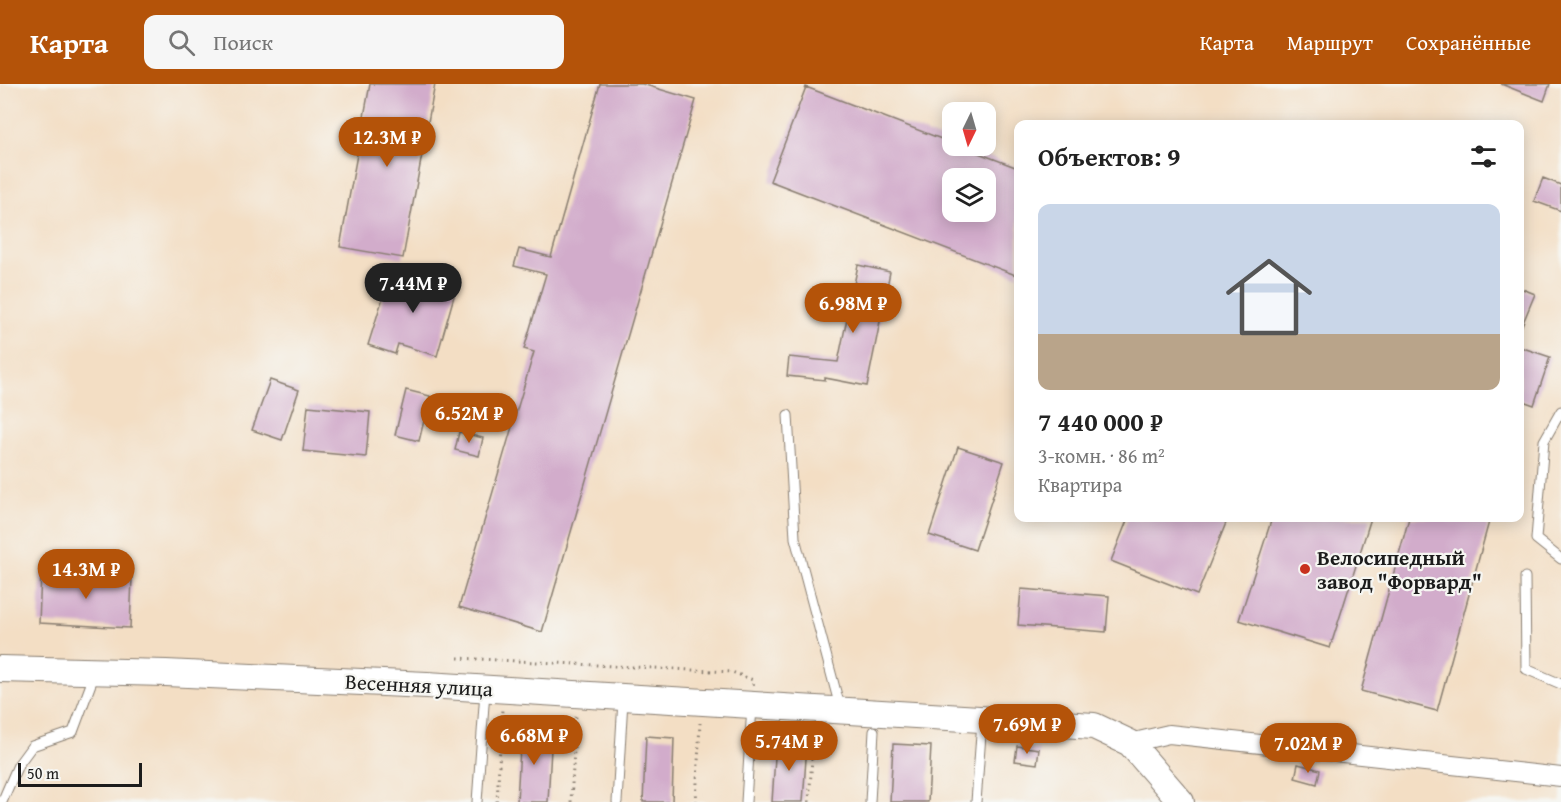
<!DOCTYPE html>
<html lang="ru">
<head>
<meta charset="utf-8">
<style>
	:root { --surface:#fff; --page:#f6f6f6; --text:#222; --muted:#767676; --line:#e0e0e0; --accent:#b45309 }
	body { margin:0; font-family:"Gentium Book Plus",serif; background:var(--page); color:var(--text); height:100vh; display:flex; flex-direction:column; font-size:22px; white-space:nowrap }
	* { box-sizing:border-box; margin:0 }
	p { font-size:20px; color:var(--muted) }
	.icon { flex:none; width:33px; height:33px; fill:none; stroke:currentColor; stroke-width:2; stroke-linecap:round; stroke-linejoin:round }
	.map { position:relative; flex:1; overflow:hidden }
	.drawer { position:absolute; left:1014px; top:36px; width:510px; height:402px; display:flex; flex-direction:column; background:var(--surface); border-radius:12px; box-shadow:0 3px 15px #0003 }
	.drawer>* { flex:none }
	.needle { width:39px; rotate:185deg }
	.controls { position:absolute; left:942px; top:18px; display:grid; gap:12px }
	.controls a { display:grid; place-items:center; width:54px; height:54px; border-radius:12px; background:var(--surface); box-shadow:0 3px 15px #0003; font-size:30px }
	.scale { position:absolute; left:18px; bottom:15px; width:124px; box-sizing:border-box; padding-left:6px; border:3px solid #1c1c1c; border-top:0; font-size:16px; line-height:21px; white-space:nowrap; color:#1c1c1c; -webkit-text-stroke:4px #f6f6f2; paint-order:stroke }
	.price { position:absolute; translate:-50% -51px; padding:0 14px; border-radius:21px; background:var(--accent); color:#fff; font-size:20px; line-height:39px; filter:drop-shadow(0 2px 3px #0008) }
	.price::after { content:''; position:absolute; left:50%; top:36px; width:18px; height:14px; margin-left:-9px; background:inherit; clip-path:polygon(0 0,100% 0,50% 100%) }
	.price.selected { background:#222; color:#fff }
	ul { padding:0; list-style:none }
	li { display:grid; align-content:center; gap:12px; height:318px; padding:0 24px }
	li+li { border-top:2px solid var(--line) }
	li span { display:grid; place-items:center; height:186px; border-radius:12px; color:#555 }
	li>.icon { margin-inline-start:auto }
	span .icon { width:108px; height:108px; fill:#fffc; stroke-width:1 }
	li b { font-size:26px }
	h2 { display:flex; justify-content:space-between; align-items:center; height:72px; padding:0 24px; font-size:26px }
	header { display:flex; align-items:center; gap:36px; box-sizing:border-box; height:84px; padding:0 30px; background:var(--accent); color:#fff }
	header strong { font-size:28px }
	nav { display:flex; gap:33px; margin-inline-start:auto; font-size:21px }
	.search { width:420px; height:54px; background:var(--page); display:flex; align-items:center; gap:15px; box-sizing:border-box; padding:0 21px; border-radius:12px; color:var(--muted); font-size:22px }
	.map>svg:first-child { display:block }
</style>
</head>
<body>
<header>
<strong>Карта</strong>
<div class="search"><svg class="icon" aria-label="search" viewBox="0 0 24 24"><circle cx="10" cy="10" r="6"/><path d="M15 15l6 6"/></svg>Поиск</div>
<nav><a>Карта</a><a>Маршрут</a><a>Сохранённые</a></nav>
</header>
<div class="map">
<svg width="1561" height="718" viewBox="0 0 1561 718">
	<rect width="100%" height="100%" fill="#f6f6f2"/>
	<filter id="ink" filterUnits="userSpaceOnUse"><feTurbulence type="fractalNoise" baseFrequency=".0167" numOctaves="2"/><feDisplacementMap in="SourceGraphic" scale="12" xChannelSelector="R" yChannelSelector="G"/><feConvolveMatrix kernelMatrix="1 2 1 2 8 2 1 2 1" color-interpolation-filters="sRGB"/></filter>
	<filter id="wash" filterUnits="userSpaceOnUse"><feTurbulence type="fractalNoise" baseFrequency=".008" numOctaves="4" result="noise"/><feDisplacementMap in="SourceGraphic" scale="24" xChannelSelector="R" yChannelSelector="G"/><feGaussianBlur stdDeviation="1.35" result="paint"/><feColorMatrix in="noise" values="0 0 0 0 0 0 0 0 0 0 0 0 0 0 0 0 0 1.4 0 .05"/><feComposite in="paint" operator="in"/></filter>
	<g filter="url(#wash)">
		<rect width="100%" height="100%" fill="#f3dec4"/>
		<g id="blocks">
			<path fill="#d2accb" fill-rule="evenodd" d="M 370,0 L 435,0 L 403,174 L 340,163 Z
				M 600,0 L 642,0 L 696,16 L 542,548 L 459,523 L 534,268 L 524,265 L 546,190 L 514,182 L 519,165 L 551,173 Z
				M 1501,0 L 1550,0 L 1544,17 Z
				M 806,3 L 952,59 L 952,62 L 960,62 L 1018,84 L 1018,192 L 770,97 ZM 952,94 L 986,94 L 986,128 L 952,128 Z
				M 1543,94 L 1561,101 L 1561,127 L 1534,117 Z
				M 858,181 L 890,188 L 867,302 L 825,294 L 825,296 L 787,292 L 789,273 L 838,278 Z
				M 391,188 L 428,200 L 430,190 L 458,198 L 437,272 L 398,260 L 395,270 L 368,261 Z
				M 1520,204 L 1535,210 L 1520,246 Z
				M 1520,263 L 1550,273 L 1534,321 L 1520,316 Z
				M 270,296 L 299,306 L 282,356 L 252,346 Z
				M 406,306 L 430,312 L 419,357 L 395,351 Z
				M 308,322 L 370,328 L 366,373 L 303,367 Z
				M 459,348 L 483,354 L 479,372 L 455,366 Z
				M 958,363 L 1004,378 L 975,466 L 929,451 Z
				M 1128,434 L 1228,434 L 1197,511 L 1111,477 Z
				M 1272,434 L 1371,434 L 1330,564 L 1239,536 Z
				M 1409,434 L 1490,434 L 1437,627 L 1361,607 Z
				M 41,489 L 132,493 L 130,544 L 39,539 Z
				M 1021,505 L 1109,512 L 1106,548 L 1018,541 Z
				M 521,645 L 552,647 L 548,718 L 517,718 Z
				M 646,652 L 674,654 L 672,718 L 643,718 Z
				M 776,658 L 807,660 L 803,718 L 772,718 Z
				M 893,660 L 931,662 L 928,718 L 890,718 Z
				M 1017,662 L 1039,665 L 1037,680 L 1015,677 Z
				M 1298,680 L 1320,686 L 1317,700 L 1295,694 Z"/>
		</g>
	</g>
	<g filter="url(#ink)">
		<use href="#blocks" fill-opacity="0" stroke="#887d70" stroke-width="1.5"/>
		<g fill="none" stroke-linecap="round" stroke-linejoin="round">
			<defs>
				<path id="lane" d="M 1561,327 L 1544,357 L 1536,455 L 1561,475
					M 788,331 L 795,454 L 840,623
					M 1525,493 L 1526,585 L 1561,600
					M 2,718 L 18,681 L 32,662 L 73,648 L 95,589
					M 477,718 L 485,607
					M 617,718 L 623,616
					M 746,718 L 752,622
					M 870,718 L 874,647
					M 976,718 L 982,637"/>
				<path id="street" d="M 1130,659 L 1169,650 L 1561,693"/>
				<path id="secondary" d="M 0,585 L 166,589 L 427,601 L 1094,642 L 1130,659 L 1181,718"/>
			</defs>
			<use href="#lane" stroke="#887d70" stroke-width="11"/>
			<use href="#street" stroke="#887d70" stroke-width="20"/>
			<use href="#secondary" stroke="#887d70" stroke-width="28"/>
			<path stroke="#887d70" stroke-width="3" stroke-dasharray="1.5 4.5" stroke-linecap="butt" d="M 458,574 L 732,588 L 753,596 L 753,603
				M 497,718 L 502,625
				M 571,718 L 576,631
				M 696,718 L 700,639
				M 809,718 L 814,645"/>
			<use href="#lane" stroke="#fff" stroke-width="9"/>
			<use href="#street" stroke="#fff" stroke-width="18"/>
			<use href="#secondary" stroke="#fff" stroke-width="26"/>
		</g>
	</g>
	<circle fill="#c8321e" stroke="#f6f6f2" stroke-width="2" cx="1305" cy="485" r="6"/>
	<g text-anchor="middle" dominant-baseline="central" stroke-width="4.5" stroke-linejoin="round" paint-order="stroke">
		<g font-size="21" font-weight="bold" fill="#1c1c1c" stroke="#f6f6f2" text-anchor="start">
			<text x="1317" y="473">Велосипедный<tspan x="1317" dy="24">завод "Форвард"</tspan></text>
		</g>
		<g font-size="21" fill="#1c1c1c" stroke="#f6f6f2">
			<text transform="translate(419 601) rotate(3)">Весенняя улица</text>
		</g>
	</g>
</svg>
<div class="controls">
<a><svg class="needle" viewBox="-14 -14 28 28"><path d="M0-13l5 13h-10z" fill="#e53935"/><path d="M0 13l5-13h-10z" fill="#767676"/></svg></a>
<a><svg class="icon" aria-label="layers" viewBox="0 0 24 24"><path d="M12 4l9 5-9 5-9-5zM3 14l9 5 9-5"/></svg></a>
</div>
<div class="scale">50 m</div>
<b class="price" style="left:387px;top:84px">12.3M ₽</b>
<b class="price selected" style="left:413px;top:230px">7.44M ₽</b>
<b class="price" style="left:853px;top:250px">6.98M ₽</b>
<b class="price" style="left:469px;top:360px">6.52M ₽</b>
<b class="price" style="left:86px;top:516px">14.3M ₽</b>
<b class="price" style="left:1027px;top:671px">7.69M ₽</b>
<b class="price" style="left:534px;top:682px">6.68M ₽</b>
<b class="price" style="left:789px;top:688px">5.74M ₽</b>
<b class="price" style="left:1308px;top:690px">7.02M ₽</b>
<section class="drawer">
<h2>Объектов: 9<svg class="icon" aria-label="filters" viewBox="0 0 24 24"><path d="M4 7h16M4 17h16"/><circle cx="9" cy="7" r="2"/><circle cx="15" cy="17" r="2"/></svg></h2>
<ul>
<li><span style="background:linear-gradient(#c9d6e8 70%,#b9a48a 0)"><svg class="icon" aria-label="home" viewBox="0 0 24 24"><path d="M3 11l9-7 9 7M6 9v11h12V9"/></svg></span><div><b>7 440 000 ₽</b><p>3-комн. · 86 m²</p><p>Квартира</p></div></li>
</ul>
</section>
</div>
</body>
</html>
